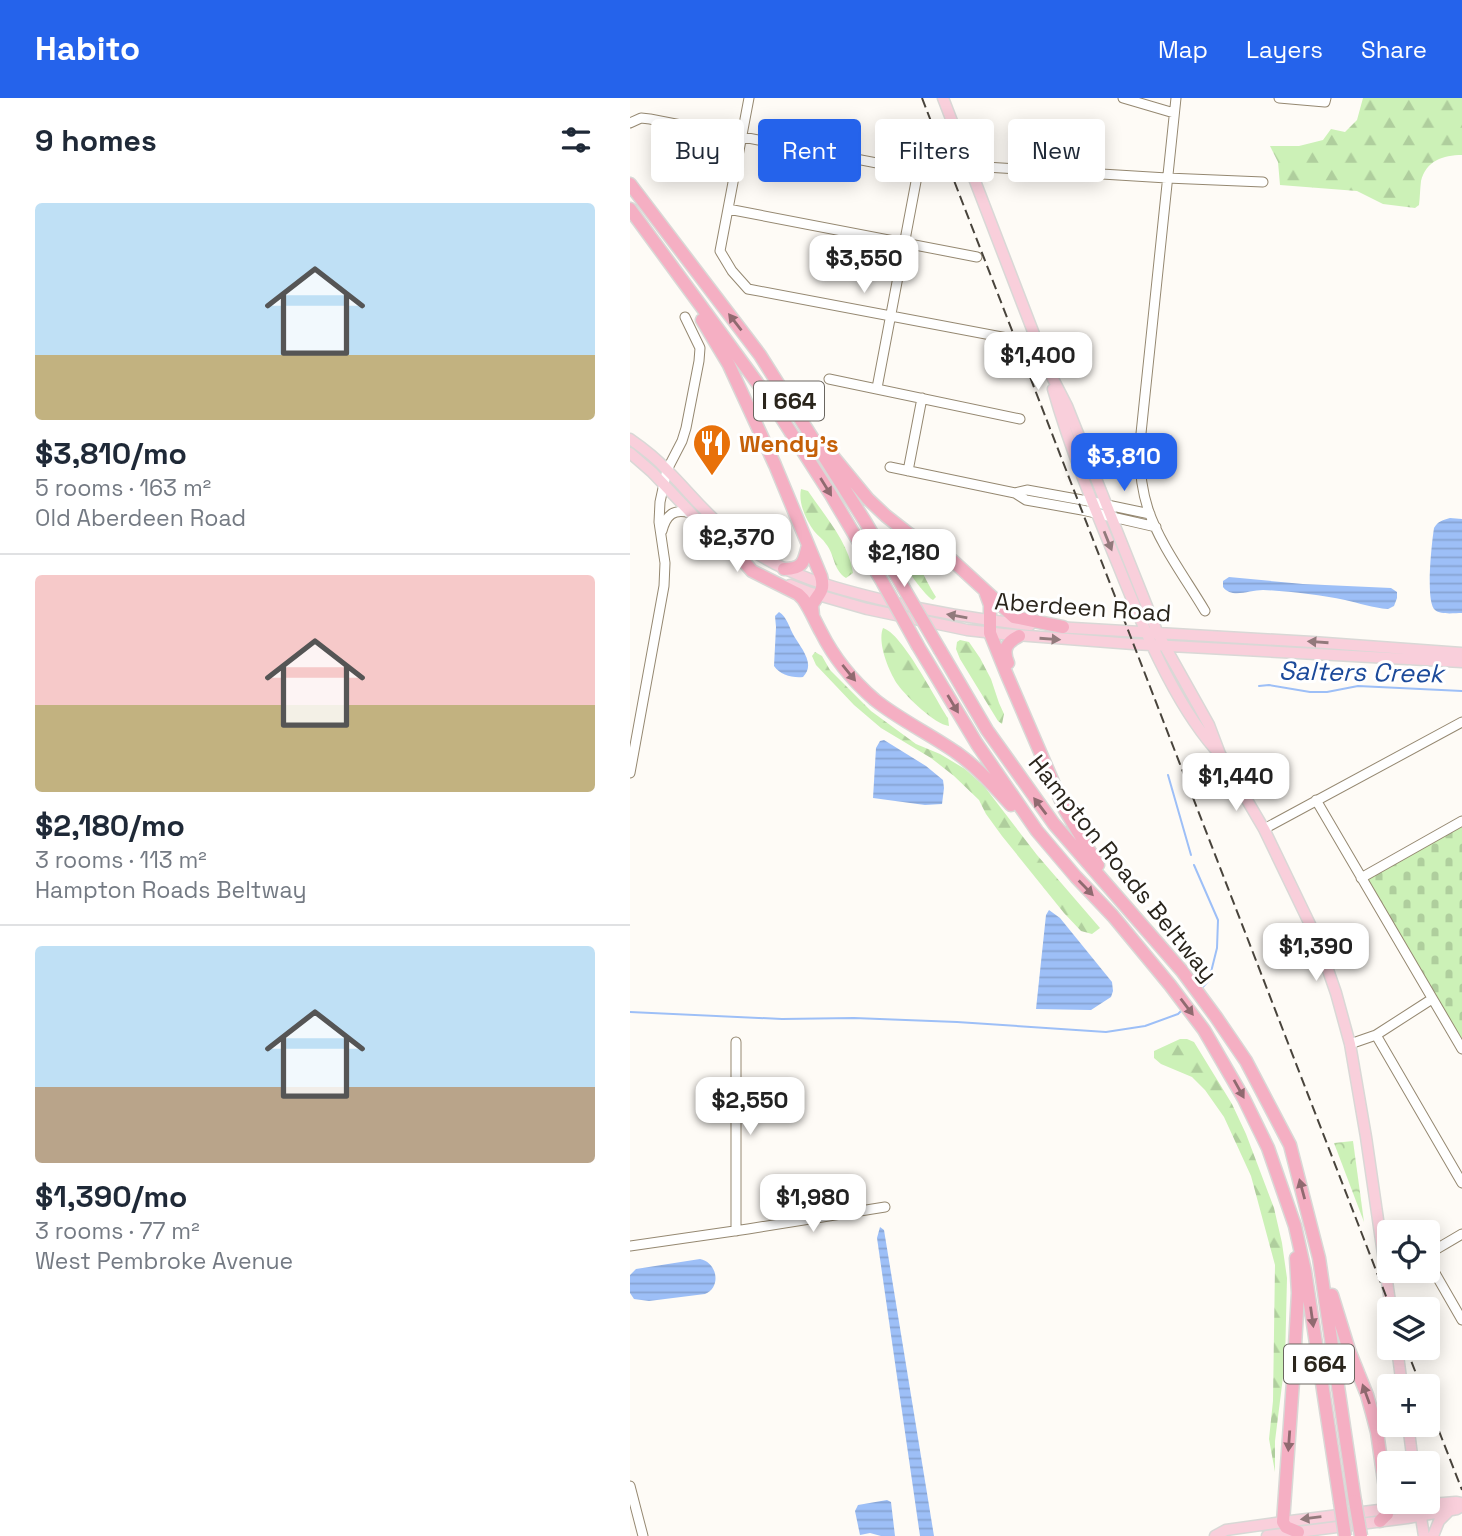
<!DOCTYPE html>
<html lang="en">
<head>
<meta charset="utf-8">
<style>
	:root { --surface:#fff; --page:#f6f6f7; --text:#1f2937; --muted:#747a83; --line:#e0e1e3; --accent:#2563eb }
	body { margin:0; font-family:"Space Grotesk",sans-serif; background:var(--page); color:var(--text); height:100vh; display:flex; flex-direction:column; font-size:26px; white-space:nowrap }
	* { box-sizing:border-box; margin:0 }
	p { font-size:23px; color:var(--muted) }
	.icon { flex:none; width:38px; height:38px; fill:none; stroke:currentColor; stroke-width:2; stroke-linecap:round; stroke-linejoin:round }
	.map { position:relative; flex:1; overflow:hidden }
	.drawer { display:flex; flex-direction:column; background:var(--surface); width:630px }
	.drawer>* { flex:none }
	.hud { position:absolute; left:21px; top:21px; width:665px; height:63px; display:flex; gap:14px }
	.buttons { position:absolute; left:747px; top:1122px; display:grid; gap:14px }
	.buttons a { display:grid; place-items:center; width:63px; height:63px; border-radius:7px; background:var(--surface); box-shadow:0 4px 18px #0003; font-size:35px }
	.price { position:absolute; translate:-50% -60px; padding:0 16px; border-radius:14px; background:#fff; color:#222; font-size:23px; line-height:46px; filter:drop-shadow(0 2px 4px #0008) }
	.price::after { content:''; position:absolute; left:50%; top:42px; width:21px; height:16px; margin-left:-10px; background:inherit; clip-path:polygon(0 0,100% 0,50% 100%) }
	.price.on { background:var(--accent); color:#fff }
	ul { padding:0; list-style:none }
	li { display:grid; align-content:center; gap:14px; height:371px; padding:0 35px }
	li+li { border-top:2px solid var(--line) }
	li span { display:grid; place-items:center; height:217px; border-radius:7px; color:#555 }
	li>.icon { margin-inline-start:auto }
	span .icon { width:126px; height:126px; fill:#fffc; stroke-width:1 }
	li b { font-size:30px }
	h2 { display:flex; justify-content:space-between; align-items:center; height:84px; padding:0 35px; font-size:30px }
	.pill { padding:0 24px; border-radius:7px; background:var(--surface); box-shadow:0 4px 18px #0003; font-size:24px; line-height:63px }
	.pill.on { background:var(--accent); color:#fff }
	header { display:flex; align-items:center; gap:42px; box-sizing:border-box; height:98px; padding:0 35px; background:var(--accent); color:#fff }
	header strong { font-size:33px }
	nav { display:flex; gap:38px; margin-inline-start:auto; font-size:24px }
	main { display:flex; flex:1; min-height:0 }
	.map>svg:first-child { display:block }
</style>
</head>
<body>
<header>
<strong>Habito</strong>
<nav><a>Map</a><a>Layers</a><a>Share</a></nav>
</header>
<main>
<section class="drawer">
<h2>9 homes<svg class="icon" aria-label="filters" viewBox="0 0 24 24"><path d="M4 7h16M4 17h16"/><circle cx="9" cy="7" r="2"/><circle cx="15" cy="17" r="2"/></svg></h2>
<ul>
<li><span style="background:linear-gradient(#bfe0f5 70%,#c2b280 0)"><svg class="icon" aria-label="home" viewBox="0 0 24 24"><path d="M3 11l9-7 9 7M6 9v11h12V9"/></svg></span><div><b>$3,810/mo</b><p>5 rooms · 163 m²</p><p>Old Aberdeen Road</p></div></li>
<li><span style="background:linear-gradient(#f6c9c9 60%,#c2b280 0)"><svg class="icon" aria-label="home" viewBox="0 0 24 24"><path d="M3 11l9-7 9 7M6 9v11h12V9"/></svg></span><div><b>$2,180/mo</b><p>3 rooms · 113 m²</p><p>Hampton Roads Beltway</p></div></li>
<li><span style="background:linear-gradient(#bfe0f5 65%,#b9a48a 0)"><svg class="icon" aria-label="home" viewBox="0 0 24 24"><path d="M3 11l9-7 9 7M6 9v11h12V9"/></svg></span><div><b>$1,390/mo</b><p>3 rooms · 77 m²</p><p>West Pembroke Avenue</p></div></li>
</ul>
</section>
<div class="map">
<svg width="832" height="1438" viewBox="0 0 832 1438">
	<defs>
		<pattern id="forest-firs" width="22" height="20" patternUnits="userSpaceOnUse" patternTransform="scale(1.75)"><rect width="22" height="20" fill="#ccf1b7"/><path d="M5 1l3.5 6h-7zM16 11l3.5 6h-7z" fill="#afce9d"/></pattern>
		<pattern id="cemetery-stones" width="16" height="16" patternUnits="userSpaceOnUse" patternTransform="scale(1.75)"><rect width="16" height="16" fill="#ccf1b7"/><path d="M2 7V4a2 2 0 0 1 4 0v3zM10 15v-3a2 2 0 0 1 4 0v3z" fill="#afce9d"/></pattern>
		<pattern id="park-crowns" width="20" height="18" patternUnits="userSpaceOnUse" patternTransform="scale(1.75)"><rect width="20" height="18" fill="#ccf1b7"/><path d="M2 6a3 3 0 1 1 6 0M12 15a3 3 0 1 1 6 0" fill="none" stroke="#afce9d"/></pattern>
		<pattern id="water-rules" width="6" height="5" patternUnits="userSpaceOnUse" patternTransform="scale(1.75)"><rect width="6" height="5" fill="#9dbff7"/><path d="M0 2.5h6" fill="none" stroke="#87a4d3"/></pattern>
	</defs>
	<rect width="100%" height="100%" fill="#fefbf6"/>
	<path fill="url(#forest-firs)" d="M 733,0 L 832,0 L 832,57 C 813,57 796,63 791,83 C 790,91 790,99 789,107 L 785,110 L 753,106 L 727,93 L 650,87 L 648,64 L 640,48 L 669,48 L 693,42 L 701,31 L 715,34 L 727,22 Z
		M 171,391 L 178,393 C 195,418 219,445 223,475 L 216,480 C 203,472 205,457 196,446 C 193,441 188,438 184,433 C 176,422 168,405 171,391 Z
		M 263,438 C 286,454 292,477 306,499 L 303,502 C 293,497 265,455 260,443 Z
		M 253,530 C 272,535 306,602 318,620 L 319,628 C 304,626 277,599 268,587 C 259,574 247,545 253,530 Z
		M 330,542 L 339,544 L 350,560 L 361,581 L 369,605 L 374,616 L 372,626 L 368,623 L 330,561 L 326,551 L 327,544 Z
		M 185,554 L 192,558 L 200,572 L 241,613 L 286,646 L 310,656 L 335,671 L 354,688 L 407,757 L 470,830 L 462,836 L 451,833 L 434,815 L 372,738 L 356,716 L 349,702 L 324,678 L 301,660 L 251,630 L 224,607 L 186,567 L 182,558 Z
		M 550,941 L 557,941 L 564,944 L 602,1006 L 616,1036 L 644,1110 L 652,1145 L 657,1180 L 655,1263 L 645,1343 L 645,1374 L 639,1341 L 643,1303 L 645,1167 L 621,1078 L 594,1019 L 575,992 L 562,979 L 531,966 L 524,960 L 524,953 Z"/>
	<path fill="url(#cemetery-stones)" d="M 832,726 L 832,944 L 736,781 Z"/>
	<path fill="url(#park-crowns)" d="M 723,1043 L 734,1124 L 704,1045 Z"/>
	<path fill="url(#water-rules)" d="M 820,420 L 832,421 L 832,515 C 824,515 811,517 805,512 C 795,504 802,443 804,430 C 808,423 813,422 820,420 Z
		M 599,479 L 673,486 L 761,490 L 767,494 L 767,500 L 764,508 L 758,511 C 743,510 729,505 715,502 C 691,497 658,493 633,492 C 619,492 602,501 593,489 L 593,483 Z
		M 149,514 C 157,519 159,529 164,538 C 171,550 186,566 173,579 C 162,580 150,577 144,568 L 146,529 L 145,518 Z
		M 254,642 L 296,668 L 313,682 L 314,690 L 312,706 L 295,707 L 243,700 L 246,650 L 250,643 Z
		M 419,812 L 430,820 L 482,884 L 483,893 L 481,899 L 461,912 L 406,911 L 416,817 Z
		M 250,1129 L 254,1132 L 304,1438 L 290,1438 L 247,1140 Z
		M 70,1161 C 87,1164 92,1189 75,1196 L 19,1203 L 4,1201 L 0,1195 L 0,1177 L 6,1171 Z
		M 257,1402 L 261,1404 L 265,1438 L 251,1438 L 240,1435 L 230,1437 L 225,1413 L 228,1407 Z"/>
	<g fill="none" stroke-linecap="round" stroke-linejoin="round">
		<path stroke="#9dbff7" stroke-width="2" d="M 629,588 L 639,587 L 680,594 L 697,594 L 728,588 L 832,593
			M 538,677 L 561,757
			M 564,767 L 588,822 L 587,850 L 579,882 L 571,891
			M 0,914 L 152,921 L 224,920 L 327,924 L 476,934 L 515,928 L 548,916 L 553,911"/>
		<defs>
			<path id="minor" d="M 119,0 L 90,153 L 102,173 L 118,191 L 377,240
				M 493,0 L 544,15
				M 546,0 L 510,345 C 509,367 511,389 518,411 C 529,445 556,481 575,513
				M 649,0 L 695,4 L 696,0
				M 0,25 L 11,20 L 20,21 L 288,73 L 339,68 L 537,80 L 633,84
				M 98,111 L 347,159
				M 199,281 L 390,321
				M 247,290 L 288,73
				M 260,369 L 385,395 L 396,402 L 452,412 L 526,429
				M 278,373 L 292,300
				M 385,395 L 397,392 L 463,404 L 520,416
				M 32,433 C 36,417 44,410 60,415
				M 0,675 L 34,488 L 35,465 L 29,424 L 30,404 L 37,372 L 52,343 L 56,330 L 69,263 L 70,250 L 55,219
				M 686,702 L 832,951
				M 634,731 L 832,624
				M 731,780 L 832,723
				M 746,937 L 832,1085
				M 106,944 L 106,1133
				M 720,946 L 746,937 L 802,901
				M 0,1148 L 118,1131 L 255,1109
				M 798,1156 L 832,1136
				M 798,1163 L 832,1222
				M 757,1180 L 769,1172
				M 0,1388 L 13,1438"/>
			<path id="major" d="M 313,0 L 419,275
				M 417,269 L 437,308 L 528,536 L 579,627 L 590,656 L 634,731 L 688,843 L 706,895 L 720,946 L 736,1039 L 761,1211
				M 423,291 C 440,351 464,409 488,467 C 512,527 543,603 585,651
				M 0,341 C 13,350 26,360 37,372 C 60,395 79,420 105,440 C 151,477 206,491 262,504 C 308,515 353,522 400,527
				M 0,355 L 22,374 L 79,434 L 113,461
				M 160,487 L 178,494 L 237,511 L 337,532 L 373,536 L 503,546 L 832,564
				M 426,529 L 682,544 L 832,555
				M 767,1250 L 772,1288
				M 778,1326 L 783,1365
				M 790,1413 L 794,1438
				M 585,1438 L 596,1432 L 653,1424 L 789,1407 L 826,1404 L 832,1405
				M 637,1438 L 777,1420 L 827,1411 L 832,1408
				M 803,1438 L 809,1423 L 820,1412"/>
			<path id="highway" d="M 0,86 L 130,257 L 236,425 L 273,489
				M 0,111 L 142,305 L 201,397 L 253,485
				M 72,222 L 99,267 L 145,367 L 191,478 C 195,493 189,495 182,507 L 183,518
				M 201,356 L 238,401 L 256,418 L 279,436 L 323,463 L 384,519 L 433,529
				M 108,457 L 122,473 L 168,496 L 173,501 C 180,511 185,523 191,534 C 204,560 223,583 245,602 C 270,622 300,636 327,655 C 348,670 364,688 381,707
				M 154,471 C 173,471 174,464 178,447
				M 356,496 L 360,507 L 360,535 L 377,577 L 435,712 L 468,767
				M 288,548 L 347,646 L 407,733 L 446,779 L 483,818 L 540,887 L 574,932 L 614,1001 L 638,1050 L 665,1128 L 675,1173 L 710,1404
				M 310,552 L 357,632 L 424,726 L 552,873 L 586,919 L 616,963 L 660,1047 L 689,1160 L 725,1403
				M 378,565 C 372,551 377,544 389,538
				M 666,1160 L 668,1195 L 663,1283 L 653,1424 L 656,1429 L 668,1434
				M 702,1197 L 719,1252 L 737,1297 L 742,1315 L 747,1334 L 758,1411 L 757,1416 L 750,1423"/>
		</defs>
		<use href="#minor" stroke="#958871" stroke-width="11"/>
		<use href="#major" stroke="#d9d8d6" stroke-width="13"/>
		<use href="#highway" stroke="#d9d8d6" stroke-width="15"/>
		<use href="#minor" stroke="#fff" stroke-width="9"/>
		<use href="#major" stroke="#f9cfdb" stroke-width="10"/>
		<use href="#highway" stroke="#f5afc3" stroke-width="12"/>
		<path stroke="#49443c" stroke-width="2" stroke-dasharray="10 5" stroke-linecap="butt" d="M 292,0 L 761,1211
			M 776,1250 L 791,1288
			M 798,1305 L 832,1392"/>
		<defs>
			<path id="highway-bridge" d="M 253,485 L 288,548
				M 273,489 L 310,552
				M 725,1403 L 731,1438
				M 710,1404 L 715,1438"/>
		</defs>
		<use href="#highway-bridge" stroke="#d9d8d6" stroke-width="15" stroke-linecap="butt"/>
		<use href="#highway-bridge" stroke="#f5afc3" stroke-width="12"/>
	</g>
	<defs><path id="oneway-solid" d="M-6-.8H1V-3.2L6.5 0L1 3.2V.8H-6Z" transform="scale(1.75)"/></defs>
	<g fill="#906a70">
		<use href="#oneway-solid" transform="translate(105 224) rotate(-128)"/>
		<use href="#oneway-solid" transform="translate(196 389) rotate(58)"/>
		<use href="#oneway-solid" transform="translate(219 575) rotate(51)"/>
		<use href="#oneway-solid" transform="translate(323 606) rotate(59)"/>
		<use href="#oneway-solid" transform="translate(410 708) rotate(-127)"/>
		<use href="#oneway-solid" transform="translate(456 790) rotate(46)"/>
		<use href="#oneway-solid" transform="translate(557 909) rotate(53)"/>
		<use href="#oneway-solid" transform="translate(609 991) rotate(61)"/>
		<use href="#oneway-solid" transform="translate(672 1091) rotate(-105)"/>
		<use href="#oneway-solid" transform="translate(682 1219) rotate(82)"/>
		<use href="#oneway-solid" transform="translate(736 1296) rotate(-110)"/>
		<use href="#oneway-solid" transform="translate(659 1343) rotate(94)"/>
	</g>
	<g fill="#927a7c">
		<use href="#oneway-solid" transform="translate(478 443) rotate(68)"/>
		<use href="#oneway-solid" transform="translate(327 518) rotate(-170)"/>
		<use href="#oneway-solid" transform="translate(420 541) rotate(4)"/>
		<use href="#oneway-solid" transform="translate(688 544) rotate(-176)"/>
		<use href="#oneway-solid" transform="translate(681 1420) rotate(173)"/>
	</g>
	<defs>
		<symbol id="restaurant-pin" viewBox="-11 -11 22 30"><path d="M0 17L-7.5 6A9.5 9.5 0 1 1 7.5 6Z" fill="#e8710a" stroke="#fff"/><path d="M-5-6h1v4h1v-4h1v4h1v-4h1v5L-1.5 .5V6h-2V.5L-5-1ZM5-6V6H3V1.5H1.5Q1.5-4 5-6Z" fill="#fff"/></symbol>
	</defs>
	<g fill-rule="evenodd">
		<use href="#restaurant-pin" x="60" y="323" width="44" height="60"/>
	</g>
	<g text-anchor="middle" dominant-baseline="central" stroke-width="6" stroke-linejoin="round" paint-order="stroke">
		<g fill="#fff" stroke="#6a6660" stroke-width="2">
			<rect x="124" y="283.5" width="70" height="39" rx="5"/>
			<rect x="654" y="1246.5" width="70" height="39" rx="5"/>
		</g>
		<g font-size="23" font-weight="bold" fill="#2a251c">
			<text x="159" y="303">I 664</text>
			<text x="689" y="1266">I 664</text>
		</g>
		<g font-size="24" font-weight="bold" fill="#c56008" stroke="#fff" text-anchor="start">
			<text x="109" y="345">Wendy's</text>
		</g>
		<g font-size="24" fill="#2a251c" stroke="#fff">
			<text transform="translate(453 509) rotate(4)">Aberdeen Road</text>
			<text transform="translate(493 770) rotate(51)">Hampton Roads Beltway</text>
		</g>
		<g font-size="26" font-style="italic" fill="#1c4a9a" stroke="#fff">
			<text transform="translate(731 574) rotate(1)">Salters Creek</text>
		</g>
	</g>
</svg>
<div class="buttons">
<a><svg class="icon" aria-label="locate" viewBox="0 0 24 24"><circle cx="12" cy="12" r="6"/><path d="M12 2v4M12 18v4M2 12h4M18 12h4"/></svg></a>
<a><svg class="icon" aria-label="layers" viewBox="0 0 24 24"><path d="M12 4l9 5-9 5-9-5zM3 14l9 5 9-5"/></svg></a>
<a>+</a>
<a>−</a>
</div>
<b class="price" style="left:234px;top:197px">$3,550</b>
<b class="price" style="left:408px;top:294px">$1,400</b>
<b class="price on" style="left:494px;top:395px">$3,810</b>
<b class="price" style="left:107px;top:476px">$2,370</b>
<b class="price" style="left:274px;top:491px">$2,180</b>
<b class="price" style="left:606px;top:715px">$1,440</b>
<b class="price" style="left:686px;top:885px">$1,390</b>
<b class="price" style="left:120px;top:1039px">$2,550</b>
<b class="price" style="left:183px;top:1136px">$1,980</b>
<div class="hud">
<a class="pill">Buy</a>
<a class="pill on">Rent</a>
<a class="pill">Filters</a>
<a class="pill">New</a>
</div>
</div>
</main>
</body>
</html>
